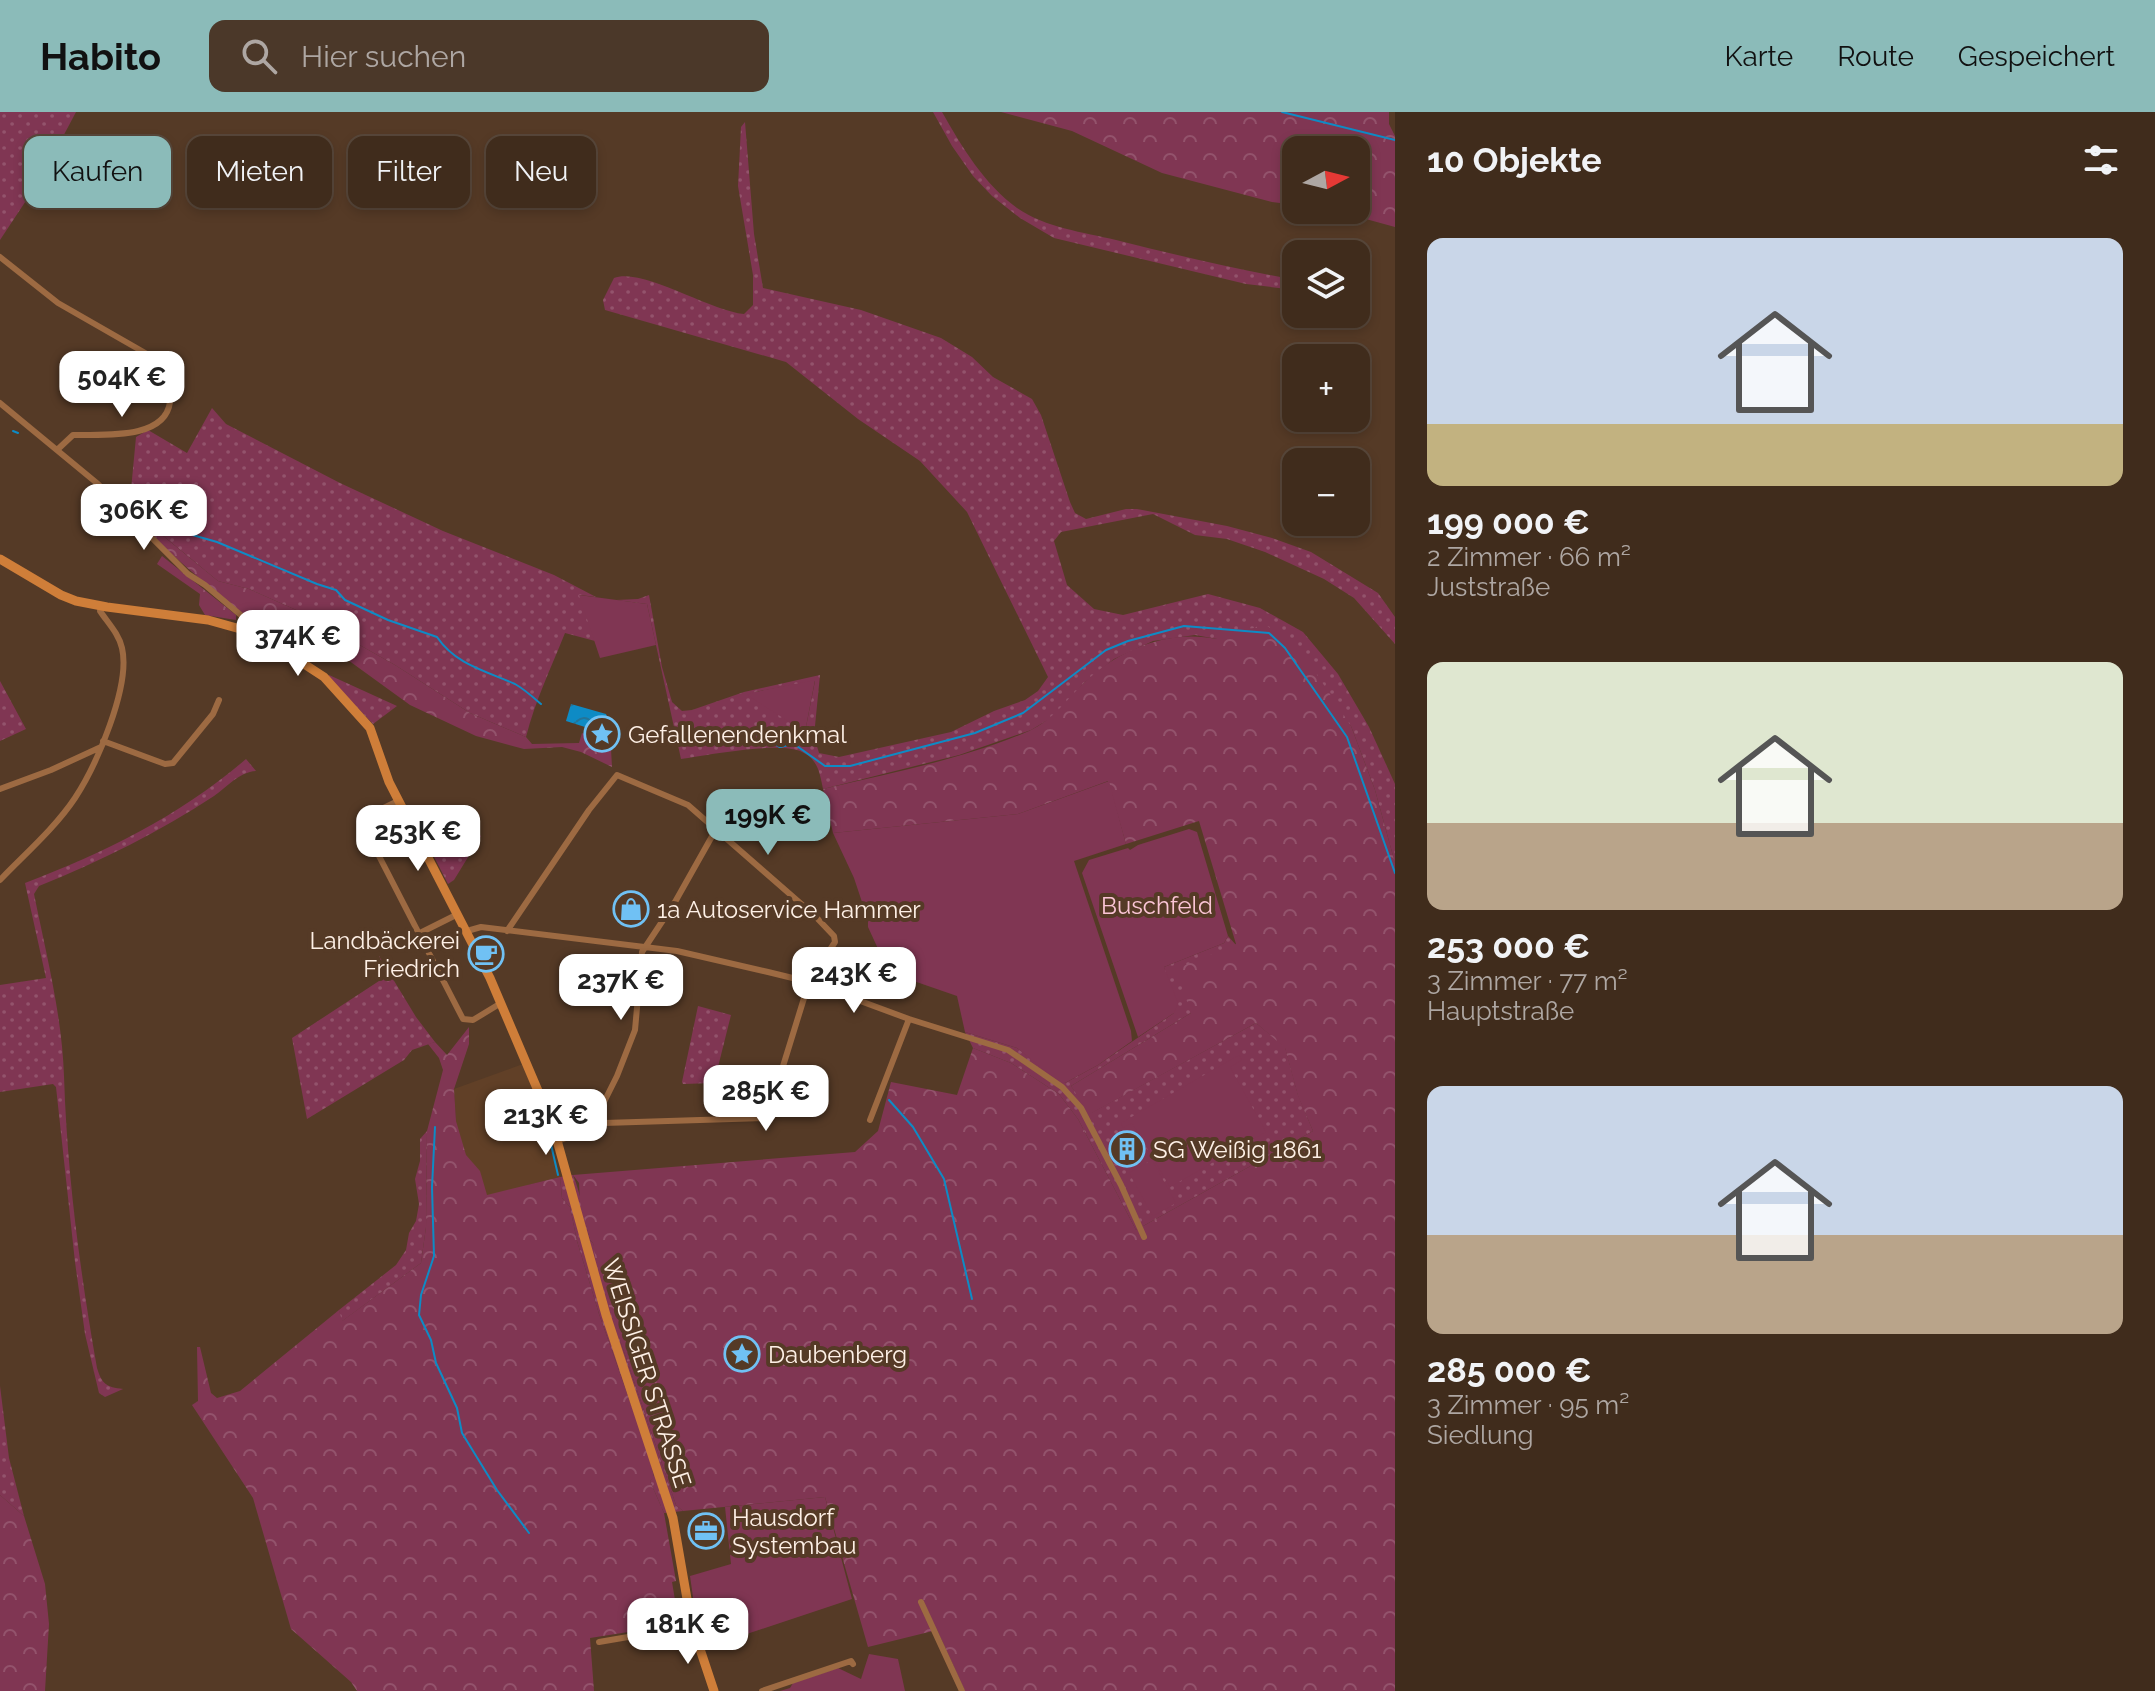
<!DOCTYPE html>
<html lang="de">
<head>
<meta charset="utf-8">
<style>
	:root { --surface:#402c1c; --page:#4b3829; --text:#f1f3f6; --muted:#aea7a3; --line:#59483b; --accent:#8bbbb9 }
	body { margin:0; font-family:Raleway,sans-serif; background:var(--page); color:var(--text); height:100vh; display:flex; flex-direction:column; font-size:30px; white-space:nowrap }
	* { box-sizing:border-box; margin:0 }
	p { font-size:26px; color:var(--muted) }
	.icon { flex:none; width:44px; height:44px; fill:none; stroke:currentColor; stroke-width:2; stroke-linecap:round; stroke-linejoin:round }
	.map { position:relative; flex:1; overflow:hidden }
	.panel { display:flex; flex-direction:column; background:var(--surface); width:760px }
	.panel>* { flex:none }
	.hud { position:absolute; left:24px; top:24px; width:760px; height:72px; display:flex; gap:16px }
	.needle { width:52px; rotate:83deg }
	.tools { position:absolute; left:1282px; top:24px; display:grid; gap:16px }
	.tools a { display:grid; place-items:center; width:88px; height:88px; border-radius:16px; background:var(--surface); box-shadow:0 4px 12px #0003,0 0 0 2px var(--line); font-size:40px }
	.price { position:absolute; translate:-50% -68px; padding:0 18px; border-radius:16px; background:#fff; color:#222; font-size:26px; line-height:52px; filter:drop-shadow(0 2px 4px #0008) }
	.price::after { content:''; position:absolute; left:50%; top:48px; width:24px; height:18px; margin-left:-12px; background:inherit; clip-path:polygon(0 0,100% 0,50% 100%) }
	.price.current { background:var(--accent); color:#111 }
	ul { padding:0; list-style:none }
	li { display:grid; align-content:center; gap:16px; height:424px; padding:0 32px }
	li span { display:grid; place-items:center; height:248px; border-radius:16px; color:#555 }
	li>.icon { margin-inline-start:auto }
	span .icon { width:144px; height:144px; fill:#fffc; stroke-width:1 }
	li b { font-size:34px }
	h2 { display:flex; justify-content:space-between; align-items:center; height:96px; padding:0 32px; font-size:34px }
	.tag { padding:0 28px; border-radius:16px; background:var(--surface); box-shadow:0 4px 12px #0003,0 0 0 2px var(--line); font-size:28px; line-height:72px }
	.tag.current { background:var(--accent); color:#111 }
	header { display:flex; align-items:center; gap:48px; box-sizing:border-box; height:112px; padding:0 40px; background:var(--accent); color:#111 }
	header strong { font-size:38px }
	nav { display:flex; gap:44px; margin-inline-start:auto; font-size:28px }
	.search { width:560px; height:72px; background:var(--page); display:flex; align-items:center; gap:20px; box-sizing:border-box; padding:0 28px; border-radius:16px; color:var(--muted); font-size:30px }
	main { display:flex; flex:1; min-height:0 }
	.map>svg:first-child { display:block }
</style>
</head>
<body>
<header>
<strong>Habito</strong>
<div class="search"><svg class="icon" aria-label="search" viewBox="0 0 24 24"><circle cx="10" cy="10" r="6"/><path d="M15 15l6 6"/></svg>Hier suchen</div>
<nav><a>Karte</a><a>Route</a><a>Gespeichert</a></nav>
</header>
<main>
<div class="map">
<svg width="1395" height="1579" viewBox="0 0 1395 1579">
	<defs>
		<pattern id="grass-dots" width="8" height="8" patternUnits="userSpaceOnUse" patternTransform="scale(2)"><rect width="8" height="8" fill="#803653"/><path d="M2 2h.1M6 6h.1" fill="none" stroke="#93536c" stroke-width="1.8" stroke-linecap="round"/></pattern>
		<pattern id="forest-crowns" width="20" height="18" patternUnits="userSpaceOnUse" patternTransform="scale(2)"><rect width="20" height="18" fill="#803653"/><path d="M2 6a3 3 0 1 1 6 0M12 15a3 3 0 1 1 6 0" fill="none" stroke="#93536c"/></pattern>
		<pattern id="water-waves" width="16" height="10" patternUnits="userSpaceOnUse" patternTransform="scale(2)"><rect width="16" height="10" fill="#0e8bc5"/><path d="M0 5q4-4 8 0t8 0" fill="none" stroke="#247498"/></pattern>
	</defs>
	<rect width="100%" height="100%" fill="#553a26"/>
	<path fill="#614027" d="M 523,952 L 547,1013 L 560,1065 L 528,1073 L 463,1120 L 454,977 Z"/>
	<path fill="url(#grass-dots)" fill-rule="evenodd" d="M 0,0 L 76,0 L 41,66 L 0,128 Z
		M 933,0 L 942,0 C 962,35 984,72 1017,96 C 1046,116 1083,120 1116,128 C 1176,143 1235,157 1296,168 L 1296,178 L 1246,172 L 1054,126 L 1020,106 L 992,84 L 973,64 L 952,34 Z
		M 745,10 L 754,122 L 763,176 L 861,198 L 941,226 L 972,245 L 993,265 L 1032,287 L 1041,303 L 1070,390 L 1075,401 L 1086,407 L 1126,397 L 1137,397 L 1227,414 L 1272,426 L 1311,440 L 1378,481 L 1395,505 L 1395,532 L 1354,486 L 1324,467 L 1265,440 L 1227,427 L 1195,423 L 1153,402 L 1061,420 L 1054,429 L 1067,473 L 1094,497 L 1123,503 L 1208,482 L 1260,496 L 1303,520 L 1338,562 L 1369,615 L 1395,672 L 1395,751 L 1375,678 L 1351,614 L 1256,516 L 1217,527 L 1195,523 L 1153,529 L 1114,547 L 1084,571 L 1056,603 L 1031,618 L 959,643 L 823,677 C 820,662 818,647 802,640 C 779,629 707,643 681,647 L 647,492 L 616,488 L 638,487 L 649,483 L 662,555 L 672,590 L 682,599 L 692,598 L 744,580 L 820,563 L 814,624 L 819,641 L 839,645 L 951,620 L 994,599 L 1025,588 L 1038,579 L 1048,565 L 967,400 L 920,349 L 858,307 L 786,250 L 605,198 L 603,188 L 614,166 C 642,155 710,199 744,202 L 753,193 L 753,163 L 738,74 L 741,15 ZM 815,569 L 805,620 L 755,580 Z
		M 212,296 L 226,312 L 340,371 L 443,419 L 554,463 L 596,485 L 580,483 L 595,529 L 565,521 C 551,556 535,589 526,625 L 470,601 L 395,553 L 303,501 L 249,477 L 218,469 L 161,422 L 173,414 L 161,405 L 151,414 L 129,399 L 136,325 L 148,318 L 187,341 Z
		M 329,563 L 397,594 L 373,612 L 328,565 Z
		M 0,569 L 26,617 L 0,629 Z
		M 246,647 L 256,659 C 239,660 227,675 214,684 C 159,720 101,749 39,774 L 34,782 C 46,841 62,903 64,964 C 67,1061 80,1160 97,1256 C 102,1272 106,1275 123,1277 L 105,1285 L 99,1281 L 85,1222 L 75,1150 L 56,975 L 53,972 L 0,980 L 0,873 L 46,866 L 25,771 C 106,740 181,703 246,647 Z
		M 460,710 L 481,724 L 454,768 L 448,772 L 430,737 L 446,715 L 453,719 Z
		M 1228,824 L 1236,833 L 1191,901 L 1071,974 L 1091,1001 L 1256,911 L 1285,935 L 1298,983 L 1313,1019 L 1136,1118 L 1078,1007 L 1059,982 L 1011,951 L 973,936 L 965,920 L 1017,936 L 1065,971 L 1098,953 L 1174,901 L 1164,855 L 1224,831 Z
		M 379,844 L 416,905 L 435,930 L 412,938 L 404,948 L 307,1007 L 292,926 L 379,869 L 382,863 L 378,857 Z
		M 698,894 L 731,903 L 714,971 L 683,972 L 682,970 Z
		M 427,1019 L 426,1115 L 421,1151 L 341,1210 L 339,1198 L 396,1153 L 406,1138 L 409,1121 L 416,1109 L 419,1092 L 415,1067 L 420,1049 L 420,1027 Z
		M 573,1063 C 581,1082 584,1105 590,1128 L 593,1131 L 619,1217 L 619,1225 L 676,1393 L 683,1399 L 664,1401 L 650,1369 L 654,1364 L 650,1346 L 599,1202 L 577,1129 L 570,1095 L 562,1086 L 560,1065 Z
		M 0,1274 L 9,1346 L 24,1404 L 0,1383 Z"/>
	<path fill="url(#forest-crowns)" d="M 1001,0 L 1389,0 L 1389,12 L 1395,24 L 1395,115 L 1333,98 L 1356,98 L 1356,38 L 1296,38 L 1296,93 L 1272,90 L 1162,61 L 1072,19 Z
		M 161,405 L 174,413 L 162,423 L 218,469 L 249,477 L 303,501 L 395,553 L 470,601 L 526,625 L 532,632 L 579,631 L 582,621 L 611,637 L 612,655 L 581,640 L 562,635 L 524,637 L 476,624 L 410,593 L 319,527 L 304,545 C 248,508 195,465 147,419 Z
		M 162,444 L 236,503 L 236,508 L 205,503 L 199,493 L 200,482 L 157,452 Z
		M 1262,510 L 1302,540 L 1351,614 L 1375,678 L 1395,751 L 1395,1579 L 965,1579 L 937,1518 L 868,1535 L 825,1385 L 683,1399 L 676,1393 L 619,1225 L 619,1217 L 613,1208 L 596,1150 L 593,1131 L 590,1128 L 580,1090 L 579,1071 L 573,1063 L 855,1040 L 878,1019 L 891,970 L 957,983 L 973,936 L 1011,951 L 1059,982 L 1078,1007 L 1136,1118 L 1313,1019 L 1298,984 L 1285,936 L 1256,911 L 1090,1002 L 1071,974 L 1191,901 L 1176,857 L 1236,832 L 1199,709 L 1126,732 L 1108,669 L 1018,702 L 833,721 L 823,677 C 891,661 964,647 1029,619 C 1053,608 1065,589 1084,571 C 1119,537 1169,517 1217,527 L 1218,519 L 1255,516 Z
		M 469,915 L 469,932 L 454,977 L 456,1009 L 466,1043 L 480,1059 L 487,1083 L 560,1065 L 562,1086 L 570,1095 L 577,1129 L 599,1202 L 650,1346 L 654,1365 L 650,1369 L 664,1401 L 676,1469 L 672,1470 L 679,1512 L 590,1526 L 594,1579 L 357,1579 L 351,1570 L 291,1517 L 253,1386 L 192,1293 L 198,1289 L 197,1235 L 200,1235 L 211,1281 L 217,1286 L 240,1279 L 339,1198 L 342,1209 L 421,1151 L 426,1115 L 427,1019 L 443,958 L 439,946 L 428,932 L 435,930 L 447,943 Z
		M 0,1383 L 24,1404 L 45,1472 L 49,1512 L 45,1579 L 0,1579 Z"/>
	<path fill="#803653" d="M 579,483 L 647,492 L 656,533 L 600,546 Z
		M 815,568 L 805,620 L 747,583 L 755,580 Z
		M 1109,669 L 1126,732 L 1074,749 L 1131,919 L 1132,929 L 1098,953 L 1065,971 L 1059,970 L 1017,936 L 965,920 L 957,884 L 902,865 L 902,862 L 885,852 L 868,815 L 868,808 L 854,766 L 833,721 L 1018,702 Z
		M 1189,717 L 1197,720 L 1228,824 L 1224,831 L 1164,855 L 1178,891 L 1174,901 L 1138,925 L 1082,761 L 1089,748 L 1128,736 L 1130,738 L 1138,733 Z
		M 1239,943 L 1242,948 L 1230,955 L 1266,1020 L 1170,1075 L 1132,1011 L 1123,1016 L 1121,1011 Z
		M 1152,1048 L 1176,1091 L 1153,1104 L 1129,1061 Z
		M 825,1385 L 852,1487 L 720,1531 L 713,1507 L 697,1513 L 690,1464 L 731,1452 L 725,1395 Z
		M 869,1542 L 898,1547 L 905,1579 L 780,1579 L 790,1576 L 793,1571 L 838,1556 L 861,1567 Z"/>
	<path fill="url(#water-waves)" d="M 571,592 L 606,602 L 608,607 L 604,621 L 566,609 Z"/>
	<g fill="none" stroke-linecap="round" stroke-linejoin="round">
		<path stroke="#0e8bc5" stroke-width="2" d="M 1282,0 L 1395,28
			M 13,319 L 18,321
			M 175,418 L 217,430 L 317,472 L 336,478 L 345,488 L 388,508 L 437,525 C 456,553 486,559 515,572 C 524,577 533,585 541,592
			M 680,629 L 689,623 L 708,628 L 733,619 L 750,619 L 780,635 L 794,632 L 825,654 L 850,654 L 975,621 L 1023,601 L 1106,538 L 1128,529 L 1184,514 L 1269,521 L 1285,536 L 1347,625 L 1395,761
			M 889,988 L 913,1015 L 944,1067 L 972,1187
			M 435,1015 L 432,1075 L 434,1144 L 421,1183 L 419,1203 L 431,1228 L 436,1251 L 457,1296 L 462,1321 L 497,1378 L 529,1421
			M 549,1024 L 558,1063"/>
		<path stroke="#9d6a42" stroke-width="6" d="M 0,145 L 58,191 L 147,242 L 154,267 L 170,290 C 165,329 100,322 73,323 L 57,338
			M 0,291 L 98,372 L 188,462 L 205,473 L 255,515 L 258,522
			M 103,629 L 165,652 L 173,651 L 213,602 L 219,588
			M 0,677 L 51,658 L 101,635
			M 398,689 L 363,706 L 363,713 L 463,907 L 473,908 L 501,891
			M 0,768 C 25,742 55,716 75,686 C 96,654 131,574 122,536 C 119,522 108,511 100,499 L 101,494
			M 467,819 L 481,815 L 677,839 L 768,860 L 809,870 L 909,907 L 1008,938 L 1062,975 L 1081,996 L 1121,1073 L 1144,1125
			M 507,819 L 589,698 L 617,663 L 688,693 L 815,804 L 834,824 L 835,830 L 809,870 L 767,1006 L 604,1011 L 558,1029
			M 420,821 L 458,802
			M 595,999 L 602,994 L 617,964 L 635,918 L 642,840 L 675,790 L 715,719
			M 870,1008 L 909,907
			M 553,1014 L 595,999
			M 921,1490 L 962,1579
			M 599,1530 L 692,1514
			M 762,1579 L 851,1549 L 853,1552"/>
		<path stroke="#cf7e39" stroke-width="9" d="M 0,447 L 61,483 L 76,489 L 107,495 L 208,508 L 258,522 L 324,565 L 370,616 L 389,670 L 490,866 L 553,1014 L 606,1203 L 673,1406 L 691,1510 L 714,1579"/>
	</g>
	<defs>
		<symbol id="sight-ring" viewBox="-11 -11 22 22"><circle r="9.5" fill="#553a26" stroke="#70c1f4" stroke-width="1.5"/><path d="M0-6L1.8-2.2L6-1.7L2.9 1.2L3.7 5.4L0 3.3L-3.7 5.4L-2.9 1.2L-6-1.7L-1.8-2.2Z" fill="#70c1f4"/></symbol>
		<symbol id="shop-ring" viewBox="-11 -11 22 22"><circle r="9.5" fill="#553a26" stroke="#70c1f4" stroke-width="1.5"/><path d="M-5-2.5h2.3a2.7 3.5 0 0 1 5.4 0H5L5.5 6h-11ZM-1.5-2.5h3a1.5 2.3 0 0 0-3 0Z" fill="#70c1f4"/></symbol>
		<symbol id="cafe-ring" viewBox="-11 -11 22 22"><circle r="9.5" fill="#553a26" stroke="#70c1f4" stroke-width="1.5"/><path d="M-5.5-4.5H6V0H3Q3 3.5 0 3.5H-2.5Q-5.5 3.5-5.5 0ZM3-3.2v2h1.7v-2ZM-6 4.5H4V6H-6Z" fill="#70c1f4"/></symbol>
		<symbol id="building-ring" viewBox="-11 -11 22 22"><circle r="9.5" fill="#553a26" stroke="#70c1f4" stroke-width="1.5"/><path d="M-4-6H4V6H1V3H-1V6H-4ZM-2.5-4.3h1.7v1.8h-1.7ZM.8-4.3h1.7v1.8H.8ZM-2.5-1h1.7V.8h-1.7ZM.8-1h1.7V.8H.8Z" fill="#70c1f4"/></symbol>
		<symbol id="office-ring" viewBox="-11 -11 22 22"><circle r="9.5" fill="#553a26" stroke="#70c1f4" stroke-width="1.5"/><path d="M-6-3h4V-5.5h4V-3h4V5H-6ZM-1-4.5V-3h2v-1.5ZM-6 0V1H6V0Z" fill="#70c1f4"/></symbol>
	</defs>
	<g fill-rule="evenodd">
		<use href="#sight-ring" x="582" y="602" width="40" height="40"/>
		<use href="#shop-ring" x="611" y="777" width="40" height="40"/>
		<use href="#cafe-ring" x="466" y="822" width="40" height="40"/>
		<use href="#building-ring" x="1107" y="1017" width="40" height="40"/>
		<use href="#sight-ring" x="722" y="1222" width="40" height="40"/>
		<use href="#office-ring" x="686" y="1399" width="40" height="40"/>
	</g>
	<g text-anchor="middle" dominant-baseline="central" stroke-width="8" stroke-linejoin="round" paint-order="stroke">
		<g font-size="24" fill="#fef0e6" stroke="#553a26" text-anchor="start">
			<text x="628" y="622">Gefallenendenkmal</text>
			<text x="657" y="797">1a Autoservice Hammer</text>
			<text x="460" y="828" text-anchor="end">Landbäckerei<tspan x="460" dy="28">Friedrich</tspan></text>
			<text x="1153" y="1037">SG Weißig 1861</text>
			<text x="768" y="1242">Daubenberg</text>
			<text x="732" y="1405">Hausdorf<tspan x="732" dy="28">Systembau</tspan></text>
		</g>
		<g font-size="24" fill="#fbc5d6" stroke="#553a26">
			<text x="1157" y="793">Buschfeld</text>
		</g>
		<g font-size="24" fill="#fef0e6" stroke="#553a26">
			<text transform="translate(647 1261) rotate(72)">WEISSIGER STRASSE</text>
		</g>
	</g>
</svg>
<div class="tools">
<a><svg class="needle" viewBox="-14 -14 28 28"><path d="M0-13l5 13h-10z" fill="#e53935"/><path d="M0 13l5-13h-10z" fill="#aea7a3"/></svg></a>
<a><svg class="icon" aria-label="layers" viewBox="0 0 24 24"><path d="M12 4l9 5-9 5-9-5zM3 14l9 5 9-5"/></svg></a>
<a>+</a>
<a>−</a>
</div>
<b class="price" style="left:122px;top:307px">504K €</b>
<b class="price" style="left:144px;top:440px">306K €</b>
<b class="price" style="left:298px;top:566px">374K €</b>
<b class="price current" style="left:768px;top:745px">199K €</b>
<b class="price" style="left:418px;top:761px">253K €</b>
<b class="price" style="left:854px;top:903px">243K €</b>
<b class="price" style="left:621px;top:910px">237K €</b>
<b class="price" style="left:766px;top:1021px">285K €</b>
<b class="price" style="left:546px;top:1045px">213K €</b>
<b class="price" style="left:688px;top:1554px">181K €</b>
<div class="hud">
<a class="tag current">Kaufen</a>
<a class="tag">Mieten</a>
<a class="tag">Filter</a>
<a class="tag">Neu</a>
</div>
</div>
<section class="panel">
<h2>10 Objekte<svg class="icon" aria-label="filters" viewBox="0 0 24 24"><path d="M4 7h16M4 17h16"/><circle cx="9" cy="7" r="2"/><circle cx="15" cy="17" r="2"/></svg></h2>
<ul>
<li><span style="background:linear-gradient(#c9d6e8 75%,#c2b280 0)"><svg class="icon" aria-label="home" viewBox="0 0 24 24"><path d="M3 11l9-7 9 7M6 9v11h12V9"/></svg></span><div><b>199 000 €</b><p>2 Zimmer · 66 m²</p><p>Juststraße</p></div></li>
<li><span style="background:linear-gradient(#dfe7d0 65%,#b9a48a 0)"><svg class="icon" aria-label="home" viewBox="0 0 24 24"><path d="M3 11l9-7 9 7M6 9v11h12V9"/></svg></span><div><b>253 000 €</b><p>3 Zimmer · 77 m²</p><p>Hauptstraße</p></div></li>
<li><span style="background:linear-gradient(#c9d6e8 60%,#b9a48a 0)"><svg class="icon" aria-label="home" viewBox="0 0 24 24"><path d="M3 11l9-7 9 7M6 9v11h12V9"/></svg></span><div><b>285 000 €</b><p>3 Zimmer · 95 m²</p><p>Siedlung</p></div></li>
</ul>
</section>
</main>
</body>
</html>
